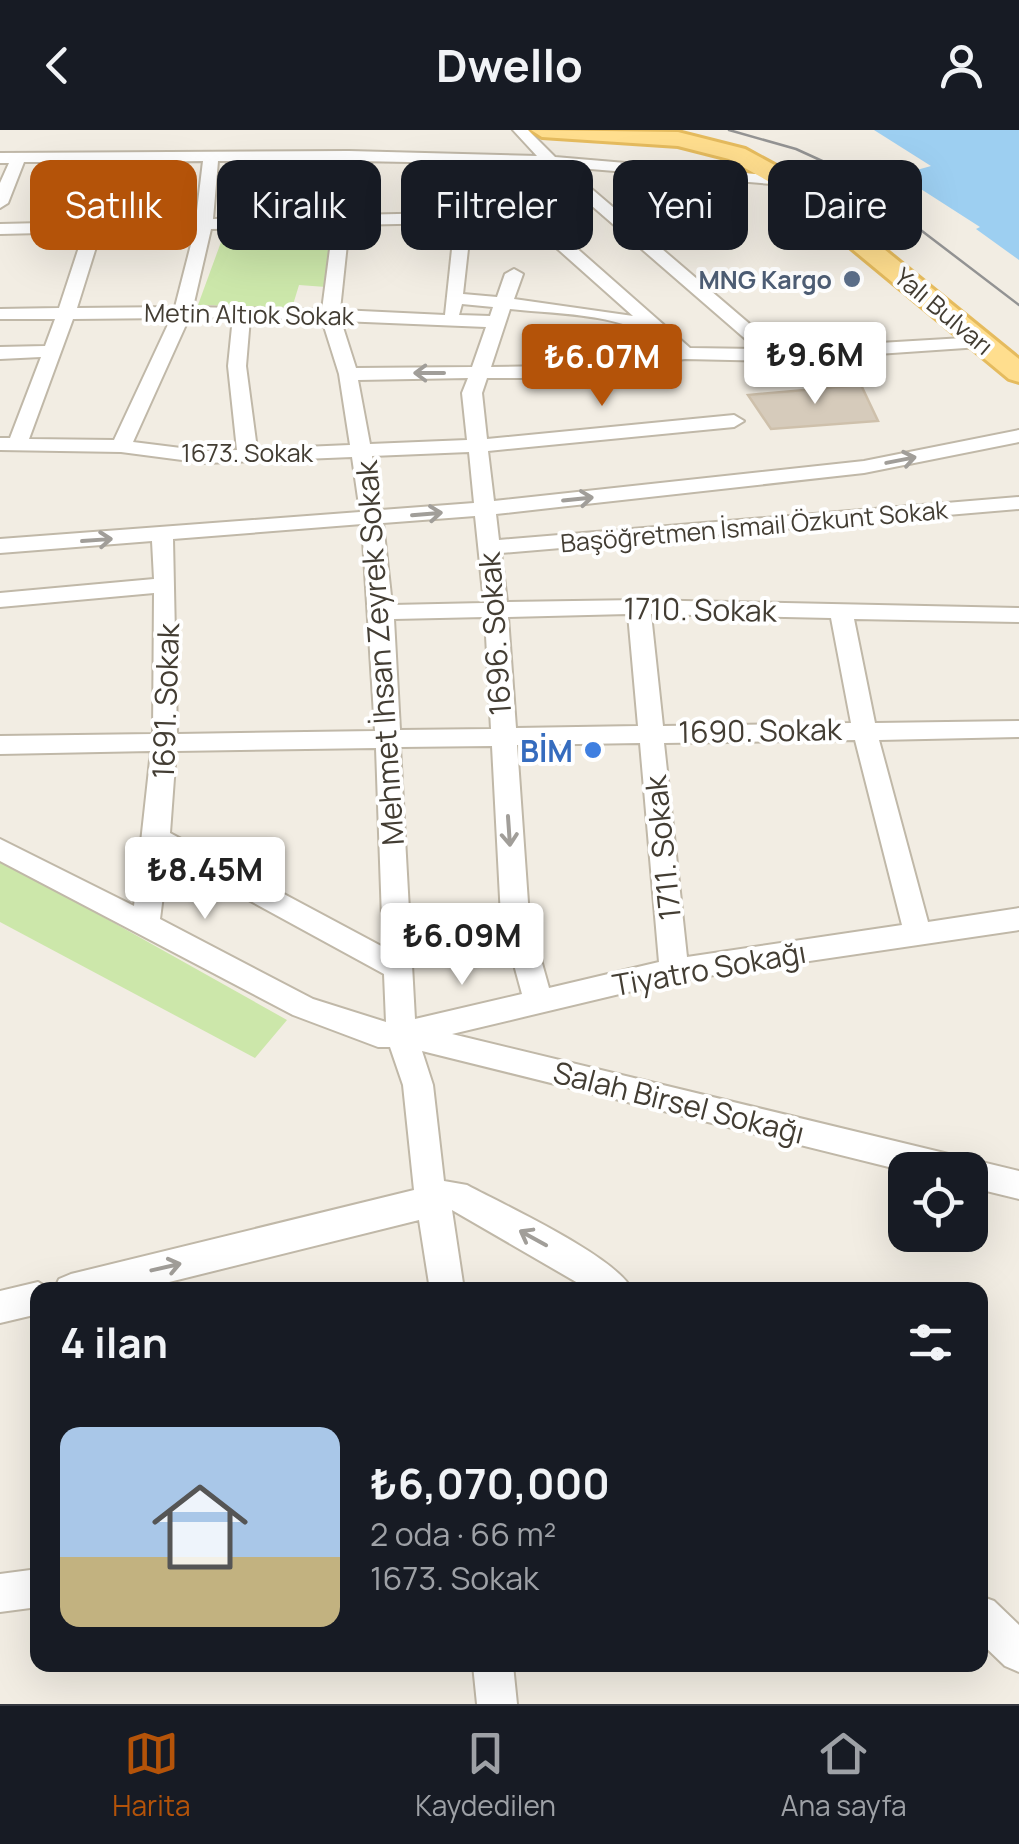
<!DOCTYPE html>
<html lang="tr">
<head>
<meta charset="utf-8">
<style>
	:root { --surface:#171b24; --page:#20242c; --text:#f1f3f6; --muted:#9ea1a6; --line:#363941; --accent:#b45309 }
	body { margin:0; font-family:Manrope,sans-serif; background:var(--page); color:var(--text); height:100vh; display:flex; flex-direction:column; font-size:38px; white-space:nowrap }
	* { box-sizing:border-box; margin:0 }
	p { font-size:32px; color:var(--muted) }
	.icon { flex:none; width:55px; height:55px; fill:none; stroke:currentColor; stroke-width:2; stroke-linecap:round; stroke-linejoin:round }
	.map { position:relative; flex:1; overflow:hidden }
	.drawer { position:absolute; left:30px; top:1152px; width:958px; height:390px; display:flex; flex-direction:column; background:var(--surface); border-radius:20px; box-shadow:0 10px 40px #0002 }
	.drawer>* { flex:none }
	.hud { position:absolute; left:30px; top:30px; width:960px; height:90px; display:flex; gap:20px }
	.controls { position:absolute; left:888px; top:1022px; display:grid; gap:20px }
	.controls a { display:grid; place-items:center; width:100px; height:100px; border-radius:20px; background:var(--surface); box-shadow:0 10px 40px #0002; font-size:50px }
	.price { position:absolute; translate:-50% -85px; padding:0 22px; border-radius:10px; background:#fff; color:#222; font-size:32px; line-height:65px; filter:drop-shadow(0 2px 5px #0008) }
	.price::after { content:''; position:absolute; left:50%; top:60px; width:30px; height:22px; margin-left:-15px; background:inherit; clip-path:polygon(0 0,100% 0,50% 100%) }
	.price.active { background:var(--accent); color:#fff }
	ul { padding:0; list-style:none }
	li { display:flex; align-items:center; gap:30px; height:250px; padding:0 30px }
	li span { display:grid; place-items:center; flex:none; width:280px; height:200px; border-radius:20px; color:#555 }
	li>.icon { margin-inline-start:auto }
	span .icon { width:120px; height:120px; fill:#fffc; stroke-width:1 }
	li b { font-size:42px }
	h2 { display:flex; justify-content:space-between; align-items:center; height:120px; padding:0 30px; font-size:42px }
	.pill { padding:0 35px; border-radius:20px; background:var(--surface); box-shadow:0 10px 40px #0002; font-size:35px; line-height:90px }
	.pill.active { background:var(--accent); color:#fff }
	header { display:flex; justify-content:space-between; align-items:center; height:130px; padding:0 30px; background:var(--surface); font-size:45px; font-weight:700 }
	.tabs { display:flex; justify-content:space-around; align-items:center; height:140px; border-top:2px solid var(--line); background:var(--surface); font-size:28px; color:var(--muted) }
	.tabs a { display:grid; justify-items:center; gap:5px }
	.tabs .active { color:var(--accent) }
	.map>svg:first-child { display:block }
</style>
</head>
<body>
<header><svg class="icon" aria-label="back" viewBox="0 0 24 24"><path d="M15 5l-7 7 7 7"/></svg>Dwello<svg class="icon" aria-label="person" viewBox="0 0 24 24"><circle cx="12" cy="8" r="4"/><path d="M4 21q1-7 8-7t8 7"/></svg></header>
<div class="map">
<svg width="1019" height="1574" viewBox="0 0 1019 1574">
	<rect width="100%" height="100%" fill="#f2ede3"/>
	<path fill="#cce7aa" d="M 221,112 L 329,115 L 326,157 L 299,155 L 292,178 L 198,175 Z
		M 0,729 L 287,890 L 255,928 L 0,792 Z"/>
	<path fill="#9dcff1" d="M 874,0 L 1019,0 L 1019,130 L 976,99 L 980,97 L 899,45 L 931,36 Z"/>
	<path fill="#d6cbbb" stroke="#cec0ab" stroke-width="2.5" d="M 861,255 L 878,291 L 771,299 L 748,265 Z"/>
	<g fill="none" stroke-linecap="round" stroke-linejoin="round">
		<defs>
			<path id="street" d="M 513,0 L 528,0 L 555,27 L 790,47 L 792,50 L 784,55 L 566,37 L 779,219 L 980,207 L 989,212 L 980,217 L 775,231 L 685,229 L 549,248 L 487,248 L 482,263 L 487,309 L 734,285 L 744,291 L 734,297 L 488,321 L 494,371 L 864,331 L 1019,300 L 1019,312 L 864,343 L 496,384 L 499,410 L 1019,367 L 1019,379 L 501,423 L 507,472 L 639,470 L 1019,478 L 1019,492 L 854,489 L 875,593 L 1019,591 L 1019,607 L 879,610 L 928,792 L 1019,778 L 1019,800 L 674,851 L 452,904 L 1019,1041 L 1019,1069 L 970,1057 L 970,1040 L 905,1041 L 422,921 L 433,955 L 444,1051 L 467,1055 C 504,1075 617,1127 632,1160 L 590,1160 L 452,1080 L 464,1160 L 430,1160 L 419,1090 L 137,1160 L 54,1160 L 59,1149 L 71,1144 L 414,1060 L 403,955 L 390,917 L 378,917 L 293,885 L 0,731 L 0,709 L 134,776 L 151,621 L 0,624 L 0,606 L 153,604 L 154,463 L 0,477 L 0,463 L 154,449 L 152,411 L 0,423 L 0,409 L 360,382 L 352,327 L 205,333 L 121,322 L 0,320 L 0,308 L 10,308 L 41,227 L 0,229 L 0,217 L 45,216 L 55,189 L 0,189 L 0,179 L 59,178 L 84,102 L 0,104 L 0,94 L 87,92 L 107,32 L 24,32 L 8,73 L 0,78 L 0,53 L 9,33 L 0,33 L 0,23 L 349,21 L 537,26 ZM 203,31 L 196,89 L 104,92 L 122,32 ZM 218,31 L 341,31 L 334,86 L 213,89 ZM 356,31 L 461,33 L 633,186 L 514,169 L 523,144 L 514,139 L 505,144 L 497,167 L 463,164 L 469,110 L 461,105 L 453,110 L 445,185 L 340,180 L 349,95 L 446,93 L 454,88 L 446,83 L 350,85 ZM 480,33 L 546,36 L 757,219 L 690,218 ZM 333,96 L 322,180 L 193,177 L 211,99 ZM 195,99 L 175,177 L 77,178 L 101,101 ZM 462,174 L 493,177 L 490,186 L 459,185 ZM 510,179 C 564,185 629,182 670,220 L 549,236 L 491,237 ZM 233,187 L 228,236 L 237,320 L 205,321 L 133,312 L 189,188 ZM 171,188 L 114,310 L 29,309 L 73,189 ZM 250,188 L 322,190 L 339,244 L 350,315 L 257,319 L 246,236 ZM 341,191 L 486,197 L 472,237 L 356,238 ZM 468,248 L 462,263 L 467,310 L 370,314 L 358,250 ZM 469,322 L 474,373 L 381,380 L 372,326 ZM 475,386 L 484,473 L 392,475 L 383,393 ZM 362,394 L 375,601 L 177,604 L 173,409 ZM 628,484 L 638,596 L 516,598 L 508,487 ZM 651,484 L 831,488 L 851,593 L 663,596 ZM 485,487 L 491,599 L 400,600 L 394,489 ZM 855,610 L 902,795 L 687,827 L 664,613 ZM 640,613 L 659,832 L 549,858 L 529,787 L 517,615 ZM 492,616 L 501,787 L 522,864 L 415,889 L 400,617 ZM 376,618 L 383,817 L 170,703 L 176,621 ZM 168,726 L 384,844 L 386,892 L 313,869 L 160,789 Z
				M 38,1152 L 51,1160 L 38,1160 L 38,1184 L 0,1193 L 0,1161 Z
				M 38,1439 L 38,1477 L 0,1482 L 0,1444 Z
				M 980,1466 L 994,1471 L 1019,1495 L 1019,1542 L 1005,1536 L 980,1512 Z
				M 473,1535 L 513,1535 L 517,1574 L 477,1574 Z"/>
			<path id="primary" d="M 531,0 L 678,2 L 745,19 L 793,45 L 1019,229 L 1019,252 L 1009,249 L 775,55 L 729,29 L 678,16 L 542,7 Z"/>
		</defs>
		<use href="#street" stroke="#c0b8a8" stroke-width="4"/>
		<use href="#primary" stroke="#e5bb5e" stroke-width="6"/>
		<use href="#street" fill="#fff" fill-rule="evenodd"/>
		<use href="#primary" fill="#ffde8e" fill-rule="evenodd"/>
		<path stroke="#939393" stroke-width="2.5" d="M 729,0 L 796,19 L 842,40 L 1019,175"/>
	</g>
	<defs><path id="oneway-shaft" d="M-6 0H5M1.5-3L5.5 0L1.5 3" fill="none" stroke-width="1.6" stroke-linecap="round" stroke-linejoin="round" transform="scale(2.5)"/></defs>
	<g stroke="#a19e99">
		<use href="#oneway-shaft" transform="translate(429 243) rotate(180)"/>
		<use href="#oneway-shaft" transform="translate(901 330) rotate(-11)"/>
		<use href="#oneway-shaft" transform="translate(578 369) rotate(-6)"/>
		<use href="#oneway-shaft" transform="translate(427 384) rotate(-5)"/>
		<use href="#oneway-shaft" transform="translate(97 410) rotate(-4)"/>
		<use href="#oneway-shaft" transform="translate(509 701) rotate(86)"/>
		<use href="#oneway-shaft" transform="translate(533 1108) rotate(-151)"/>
		<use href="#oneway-shaft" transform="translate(166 1137) rotate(-13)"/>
	</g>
	<circle fill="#5c6f8a" stroke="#fff" stroke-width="4" cx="852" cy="149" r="10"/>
	<circle fill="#3f7fe0" stroke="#fff" stroke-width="4" cx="593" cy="620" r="10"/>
	<g text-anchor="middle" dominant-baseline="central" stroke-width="8" stroke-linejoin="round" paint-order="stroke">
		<g font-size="25" font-weight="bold" fill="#4e5e75" stroke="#fff" text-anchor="end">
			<text x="832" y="149">MNG Kargo</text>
		</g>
		<g font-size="25" fill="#433d33" stroke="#fff">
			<text transform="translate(944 181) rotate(40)">Yalı Bulvarı</text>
			<text transform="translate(249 184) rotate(1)">Metin Altıok Sokak</text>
			<text x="247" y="322">1673. Sokak</text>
			<text transform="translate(754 396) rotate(-5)">Başöğretmen İsmail Özkunt Sokak</text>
		</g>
		<g font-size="30" fill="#433d33" stroke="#fff">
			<text transform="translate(700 479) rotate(1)">1710. Sokak</text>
			<text transform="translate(494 504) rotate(-94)">1696. Sokak</text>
			<text transform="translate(379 523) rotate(-94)">Mehmet İhsan Zeyrek Sokak</text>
			<text transform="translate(165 571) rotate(-88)">1691. Sokak</text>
			<text transform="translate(760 600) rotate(-1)">1690. Sokak</text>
			<text transform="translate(662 718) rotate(-96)">1711. Sokak</text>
			<text transform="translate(709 838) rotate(-10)">Tiyatro Sokağı</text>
			<text transform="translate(679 972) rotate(14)">Salah Birsel Sokağı</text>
		</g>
		<g font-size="30" font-weight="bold" fill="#366cbe" stroke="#fff" text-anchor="end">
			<text x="573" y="620">BİM</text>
		</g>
	</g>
</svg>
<div class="controls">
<a><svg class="icon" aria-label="locate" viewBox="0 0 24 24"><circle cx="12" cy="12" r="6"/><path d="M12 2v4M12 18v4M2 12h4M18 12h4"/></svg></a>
</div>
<b class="price" style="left:815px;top:277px">₺9.6M</b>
<b class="price active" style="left:602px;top:279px">₺6.07M</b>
<b class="price" style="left:205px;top:792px">₺8.45M</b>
<b class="price" style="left:462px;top:858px">₺6.09M</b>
<div class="hud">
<a class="pill active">Satılık</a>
<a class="pill">Kiralık</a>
<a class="pill">Filtreler</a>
<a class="pill">Yeni</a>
<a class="pill">Daire</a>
</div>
<section class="drawer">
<h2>4 ilan<svg class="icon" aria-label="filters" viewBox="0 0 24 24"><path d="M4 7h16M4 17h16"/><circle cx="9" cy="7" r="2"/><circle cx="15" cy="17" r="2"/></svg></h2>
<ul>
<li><span style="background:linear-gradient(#a9c7e8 65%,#c2b280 0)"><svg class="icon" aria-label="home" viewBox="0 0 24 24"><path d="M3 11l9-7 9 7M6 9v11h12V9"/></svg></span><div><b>₺6,070,000</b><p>2 oda · 66 m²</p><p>1673. Sokak</p></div></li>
</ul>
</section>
</div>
<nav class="tabs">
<a class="active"><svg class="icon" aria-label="map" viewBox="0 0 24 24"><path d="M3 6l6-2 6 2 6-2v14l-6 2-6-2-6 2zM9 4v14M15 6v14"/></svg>Harita</a>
<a><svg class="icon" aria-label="saved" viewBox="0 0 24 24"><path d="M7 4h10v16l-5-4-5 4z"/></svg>Kaydedilen</a>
<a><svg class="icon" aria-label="home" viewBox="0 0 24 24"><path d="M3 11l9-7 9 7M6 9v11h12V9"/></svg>Ana sayfa</a>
</nav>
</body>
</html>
